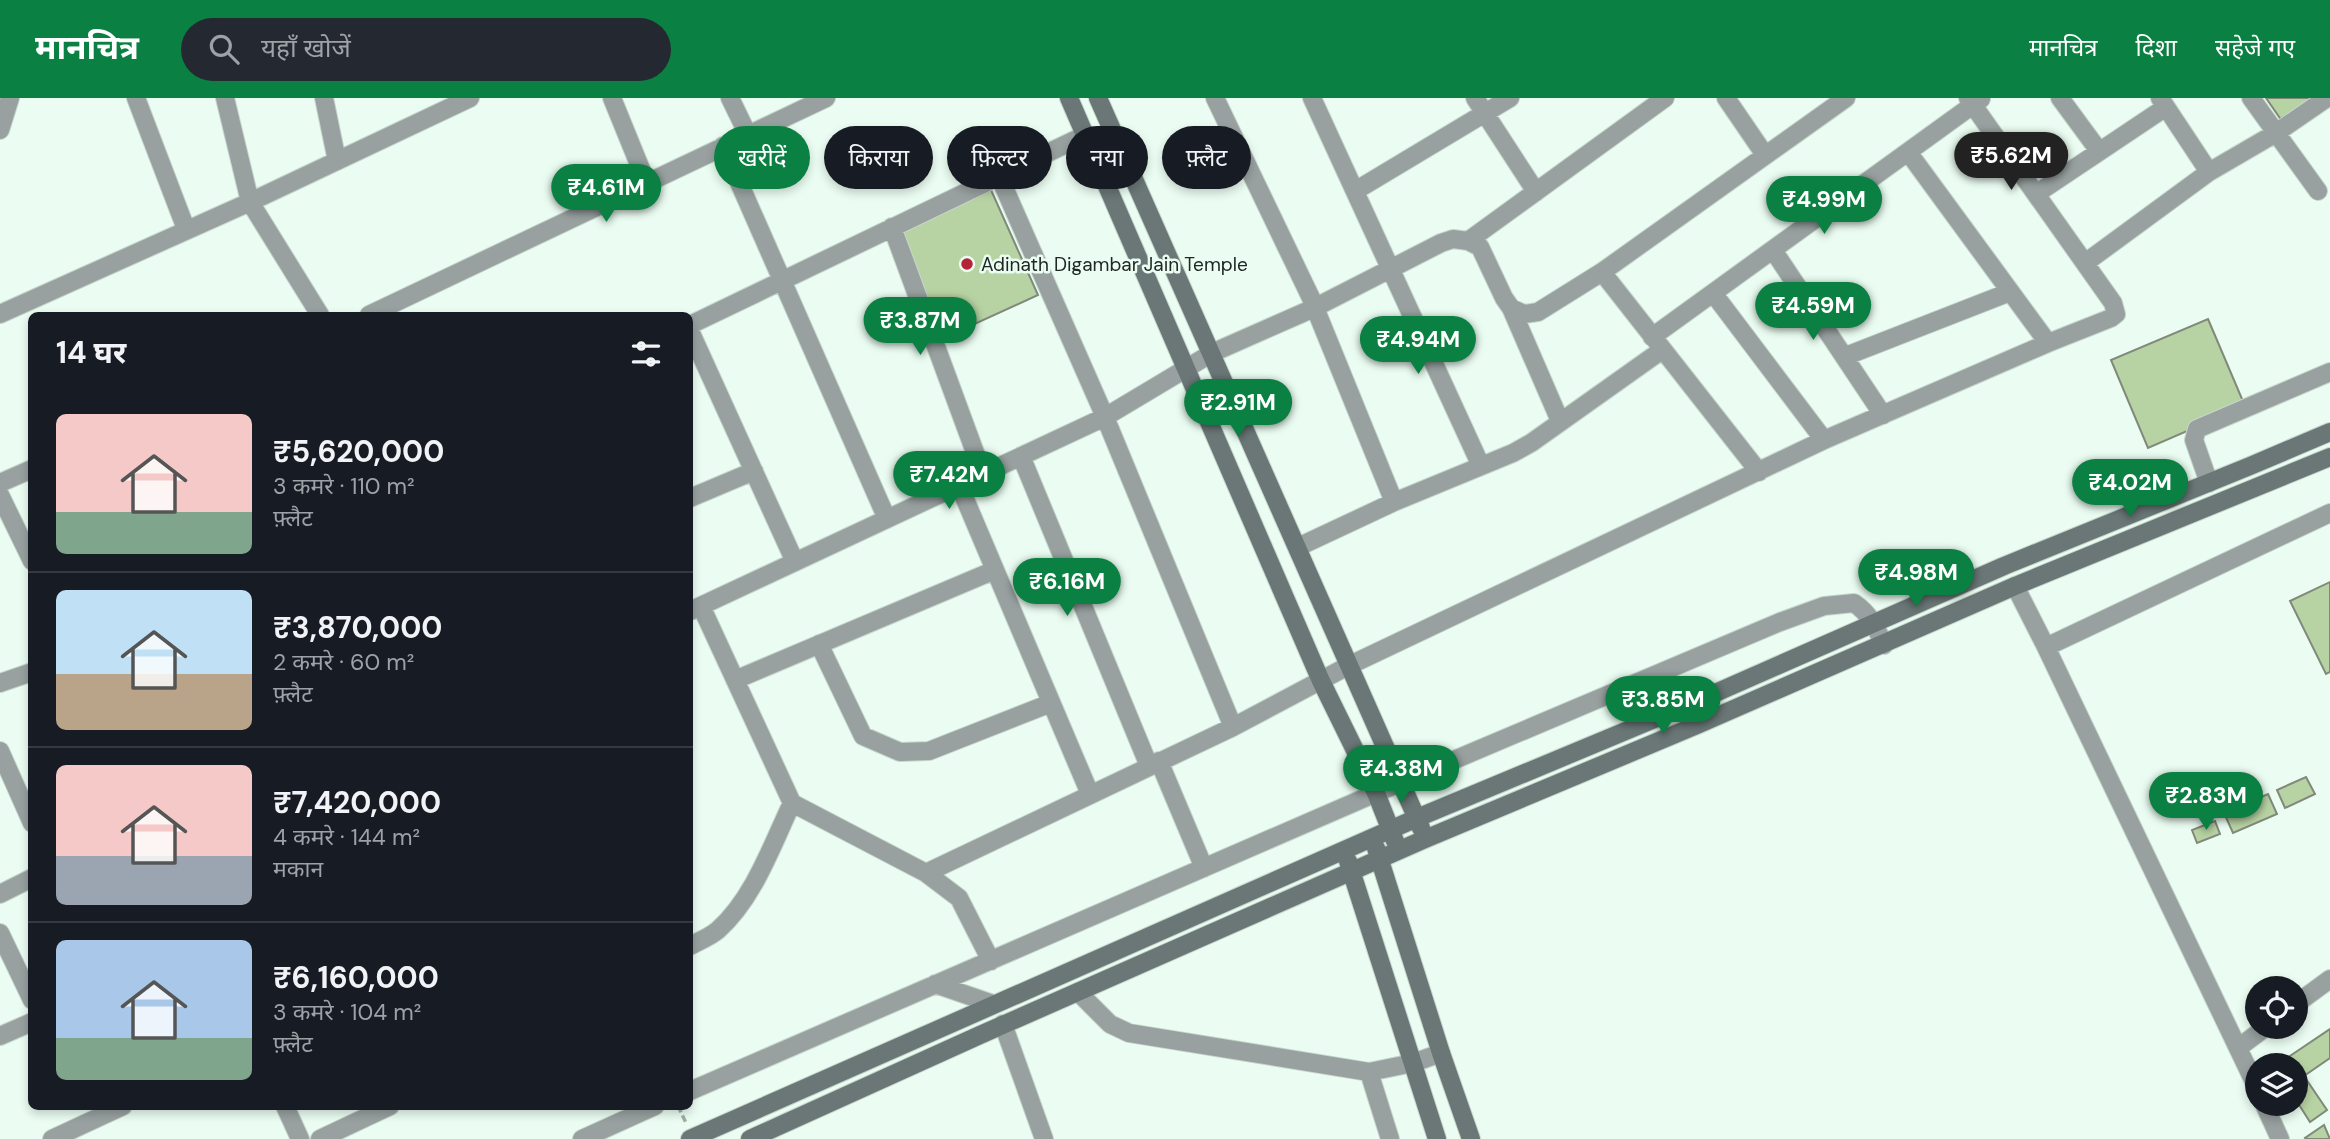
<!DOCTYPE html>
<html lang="hi">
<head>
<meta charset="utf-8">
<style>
	:root { --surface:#171b24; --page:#242831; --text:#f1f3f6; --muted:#9ea1a6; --line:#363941; --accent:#0b8043 }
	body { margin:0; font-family:"DM Sans","Noto Sans Devanagari",sans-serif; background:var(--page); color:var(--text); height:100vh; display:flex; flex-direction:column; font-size:26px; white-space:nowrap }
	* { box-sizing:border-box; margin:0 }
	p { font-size:23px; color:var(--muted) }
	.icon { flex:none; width:38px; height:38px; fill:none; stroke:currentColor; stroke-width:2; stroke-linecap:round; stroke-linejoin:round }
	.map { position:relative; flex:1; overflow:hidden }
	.side { position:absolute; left:28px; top:214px; width:665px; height:798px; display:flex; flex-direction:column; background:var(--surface); border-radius:10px; box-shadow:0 4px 10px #0003 }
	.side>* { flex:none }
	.guide { position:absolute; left:714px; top:28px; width:665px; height:63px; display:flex; gap:14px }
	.fabs { position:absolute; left:2245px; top:878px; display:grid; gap:14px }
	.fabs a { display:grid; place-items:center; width:63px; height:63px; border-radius:50%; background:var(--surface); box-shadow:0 4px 10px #0003; font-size:35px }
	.price { position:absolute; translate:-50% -60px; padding:0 16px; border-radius:24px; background:var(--accent); color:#fff; font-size:23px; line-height:46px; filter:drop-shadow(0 2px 4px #0008) }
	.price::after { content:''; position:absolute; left:50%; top:42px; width:21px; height:16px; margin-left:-10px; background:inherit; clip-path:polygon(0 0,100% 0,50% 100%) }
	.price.active { background:#222; color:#fff }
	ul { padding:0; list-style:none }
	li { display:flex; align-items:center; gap:21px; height:175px; padding:0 28px }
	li+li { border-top:2px solid var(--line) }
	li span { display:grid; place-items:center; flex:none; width:196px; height:140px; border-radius:10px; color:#555 }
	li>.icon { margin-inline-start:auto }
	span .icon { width:84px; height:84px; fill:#fffc; stroke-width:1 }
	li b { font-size:30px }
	h2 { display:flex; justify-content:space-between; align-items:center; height:84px; padding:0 28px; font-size:30px }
	.tag { padding:0 24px; border-radius:32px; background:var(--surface); box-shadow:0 4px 10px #0003; font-size:24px; line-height:63px }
	.tag.active { background:var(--accent); color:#fff }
	header { display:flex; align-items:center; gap:42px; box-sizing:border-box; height:98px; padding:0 35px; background:var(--accent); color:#fff }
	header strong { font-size:33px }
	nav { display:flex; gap:38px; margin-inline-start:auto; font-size:24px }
	.search { width:490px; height:63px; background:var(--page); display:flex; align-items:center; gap:18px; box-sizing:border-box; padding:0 24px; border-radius:38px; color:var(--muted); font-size:26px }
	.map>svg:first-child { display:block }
</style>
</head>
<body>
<header>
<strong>मानचित्र</strong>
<div class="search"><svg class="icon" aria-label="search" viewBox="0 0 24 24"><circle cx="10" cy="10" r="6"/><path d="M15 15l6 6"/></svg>यहाँ खोजें</div>
<nav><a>मानचित्र</a><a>दिशा</a><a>सहेजे गए</a></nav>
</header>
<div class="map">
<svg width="2330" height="1041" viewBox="0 0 2330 1041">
	<rect width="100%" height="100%" fill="#ebfdf2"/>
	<path fill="#b8d3a3" stroke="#81897b" stroke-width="2" d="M 2266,0 L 2316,0 L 2282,23 Z
		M 991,92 L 1038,197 L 944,240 L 894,136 Z
		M 2208,221 L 2245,308 L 2148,350 L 2111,262 Z
		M 2330,484 L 2330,574 L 2326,576 L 2290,503 Z
		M 2306,679 L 2315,696 L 2285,710 L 2277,692 Z
		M 2268,696 L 2277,716 L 2233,735 L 2224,715 Z
		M 2215,723 L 2220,736 L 2197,745 L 2192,732 Z
		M 2330,931 L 2330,960 L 2304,978 L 2327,1012 L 2310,1024 L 2296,1002 L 2296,968 L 2275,968 Z
		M 2324,1027 L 2330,1041 L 2306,1041 L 2305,1040 Z"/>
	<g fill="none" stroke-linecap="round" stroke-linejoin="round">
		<defs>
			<path id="street" d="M 136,0 L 186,131
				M 225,0 L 250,104 L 320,217
				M 324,0 L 337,63
				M 612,0 L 647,86
				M 730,0 L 748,37
				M 1215,0 L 1311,200 L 1394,404
				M 1312,0 L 1481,368
				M 1475,0 L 1536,94
				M 1726,0 L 1765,57
				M 2060,0 L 2099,53
				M 2160,0 L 2209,74
				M 2251,0 L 2318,93
				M 0,32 L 10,0
				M 723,48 L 887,421
				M 1908,54 L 2048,245
				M 999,78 L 1105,319 L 1233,629
				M 1355,93 L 1510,0
				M 2036,96 L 2166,9
				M 892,129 L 983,376
				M 1468,143 L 1665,0
				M 1773,152 L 1883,317
				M 2085,165 L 2209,74 L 2276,35 L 2327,0
				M 1602,174 L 1759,374
				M 1713,195 L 1824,342
				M 1511,210 L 1560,323
				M 0,216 L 250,104 L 470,0
				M 369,217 L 826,0
				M 690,227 L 1085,37
				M 690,233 L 795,464
				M 1652,239 L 1981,1
				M 1846,258 L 2010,194
				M 1021,358 L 1149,668
				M 0,385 L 32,371
				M 2209,385 L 2194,342 L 2197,331 L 2330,274
				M 959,387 L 1090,696
				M 0,397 L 32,463
				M 690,400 L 754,373
				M 1298,449 L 1394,404 L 1513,355 L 1531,345 L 1662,252
				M 2015,488 L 2046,549 L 2258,992
				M 690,513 L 1105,319 L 1212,255 L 1314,210 L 1441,145 L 1453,141 L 1468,143 L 1480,149 L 1504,200 L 1511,210 L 1524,216 L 1538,214 L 1602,174 L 1846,0
				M 819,546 L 863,638 L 900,654 L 929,653 L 1051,605
				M 2046,549 L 2330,415
				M 735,582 L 995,472
				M 0,585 L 32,574
				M 0,653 L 32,725
				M 1159,663 L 1204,770
				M 792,705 L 926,775 L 959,800 L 991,863
				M 926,775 L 1233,629 L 1348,568 L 1824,342 L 2048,245 L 2111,220 L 2116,216 L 2113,205 L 1968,0
				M 0,796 L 32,780
				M 0,835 L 32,902
				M 690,848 C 699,843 710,839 718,832 C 754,800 772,747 792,705 L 701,508
				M 935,886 L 993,906
				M 1078,894 L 1110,926 L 1129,935 L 1369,974 L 1413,965 L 1441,955
				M 2296,906 L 2330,881
				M 1003,926 L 1044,1041
				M 0,938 L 32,924
				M 2238,950 L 2266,929
				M 1369,974 L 1390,1041
				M 690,993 L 1376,695 L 1780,524 L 1824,508 L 1854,505 C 1870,516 1876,529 1884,547
				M 2264,1006 L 2280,1041
				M 285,1008 L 300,1041
				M 52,1041 L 123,1008
				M 320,1041 L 390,1008
				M 582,1041 L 655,1008"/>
			<path id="secondary" d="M 1069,0 L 1321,583 L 1376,695 L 1395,743
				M 1098,0 L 1421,730
				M 1376,750 L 1441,955 L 1471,1041
				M 1348,763 L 1437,1041
				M 690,1041 L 1417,720 L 1688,607 L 2004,468 L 2250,368 L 2330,334
				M 750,1041 L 980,937 L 1425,741 L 1697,627 L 2015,488 L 2330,359"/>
		</defs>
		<use href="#street" stroke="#c6d6cd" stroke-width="20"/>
		<use href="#secondary" stroke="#c6d6cd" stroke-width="20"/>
		<path stroke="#a0aea5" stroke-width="3.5" stroke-dasharray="7 3.5" stroke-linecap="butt" d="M 678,1008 L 686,1025"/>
		<use href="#street" stroke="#98a1a0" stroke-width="18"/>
		<use href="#secondary" stroke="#6a7776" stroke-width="18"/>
	</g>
	<circle fill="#b52337" stroke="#ebfdf2" stroke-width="2.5" cx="967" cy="166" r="7"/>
	<g text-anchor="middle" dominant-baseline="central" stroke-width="5" stroke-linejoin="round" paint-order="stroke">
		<g font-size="19" fill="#202723" stroke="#ebfdf2" text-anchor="start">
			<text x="981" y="166">Adinath Digambar Jain Temple</text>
		</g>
	</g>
</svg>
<div class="fabs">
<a><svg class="icon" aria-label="locate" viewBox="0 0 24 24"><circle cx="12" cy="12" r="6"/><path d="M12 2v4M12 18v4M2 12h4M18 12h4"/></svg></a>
<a><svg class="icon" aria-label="layers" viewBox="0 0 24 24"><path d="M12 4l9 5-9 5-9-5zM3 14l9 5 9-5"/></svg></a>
</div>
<b class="price active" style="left:2011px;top:94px">₹5.62M</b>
<b class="price" style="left:606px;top:126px">₹4.61M</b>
<b class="price" style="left:1824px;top:138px">₹4.99M</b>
<b class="price" style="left:1813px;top:244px">₹4.59M</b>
<b class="price" style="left:920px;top:259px">₹3.87M</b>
<b class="price" style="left:1418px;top:278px">₹4.94M</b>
<b class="price" style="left:1238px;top:341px">₹2.91M</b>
<b class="price" style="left:949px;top:413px">₹7.42M</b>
<b class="price" style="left:2130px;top:421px">₹4.02M</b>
<b class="price" style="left:1916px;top:511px">₹4.98M</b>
<b class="price" style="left:1067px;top:520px">₹6.16M</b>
<b class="price" style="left:1663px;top:638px">₹3.85M</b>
<b class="price" style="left:1401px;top:707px">₹4.38M</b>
<b class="price" style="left:2206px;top:734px">₹2.83M</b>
<div class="guide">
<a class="tag active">खरीदें</a>
<a class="tag">किराया</a>
<a class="tag">फ़िल्टर</a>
<a class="tag">नया</a>
<a class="tag">फ़्लैट</a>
</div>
<section class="side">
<h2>14 घर<svg class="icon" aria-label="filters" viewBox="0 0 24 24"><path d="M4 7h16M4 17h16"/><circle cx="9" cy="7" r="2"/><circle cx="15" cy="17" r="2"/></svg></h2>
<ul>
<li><span style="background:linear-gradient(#f6c9c9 70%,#7fa58c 0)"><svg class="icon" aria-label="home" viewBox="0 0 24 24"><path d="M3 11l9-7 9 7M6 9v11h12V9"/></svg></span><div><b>₹5,620,000</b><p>3 कमरे · 110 m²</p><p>फ़्लैट</p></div></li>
<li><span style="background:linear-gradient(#bfe0f5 60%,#b9a48a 0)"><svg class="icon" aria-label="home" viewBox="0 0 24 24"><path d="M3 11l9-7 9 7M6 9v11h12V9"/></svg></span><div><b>₹3,870,000</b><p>2 कमरे · 60 m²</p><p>फ़्लैट</p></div></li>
<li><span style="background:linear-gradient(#f6c9c9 65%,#9aa5b1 0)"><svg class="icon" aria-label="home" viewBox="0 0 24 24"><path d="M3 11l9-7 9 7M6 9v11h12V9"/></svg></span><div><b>₹7,420,000</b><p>4 कमरे · 144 m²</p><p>मकान</p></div></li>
<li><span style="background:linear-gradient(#a9c7e8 70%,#7fa58c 0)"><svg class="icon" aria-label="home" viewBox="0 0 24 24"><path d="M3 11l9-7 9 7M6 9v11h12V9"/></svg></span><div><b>₹6,160,000</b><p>3 कमरे · 104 m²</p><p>फ़्लैट</p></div></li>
</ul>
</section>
</div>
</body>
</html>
